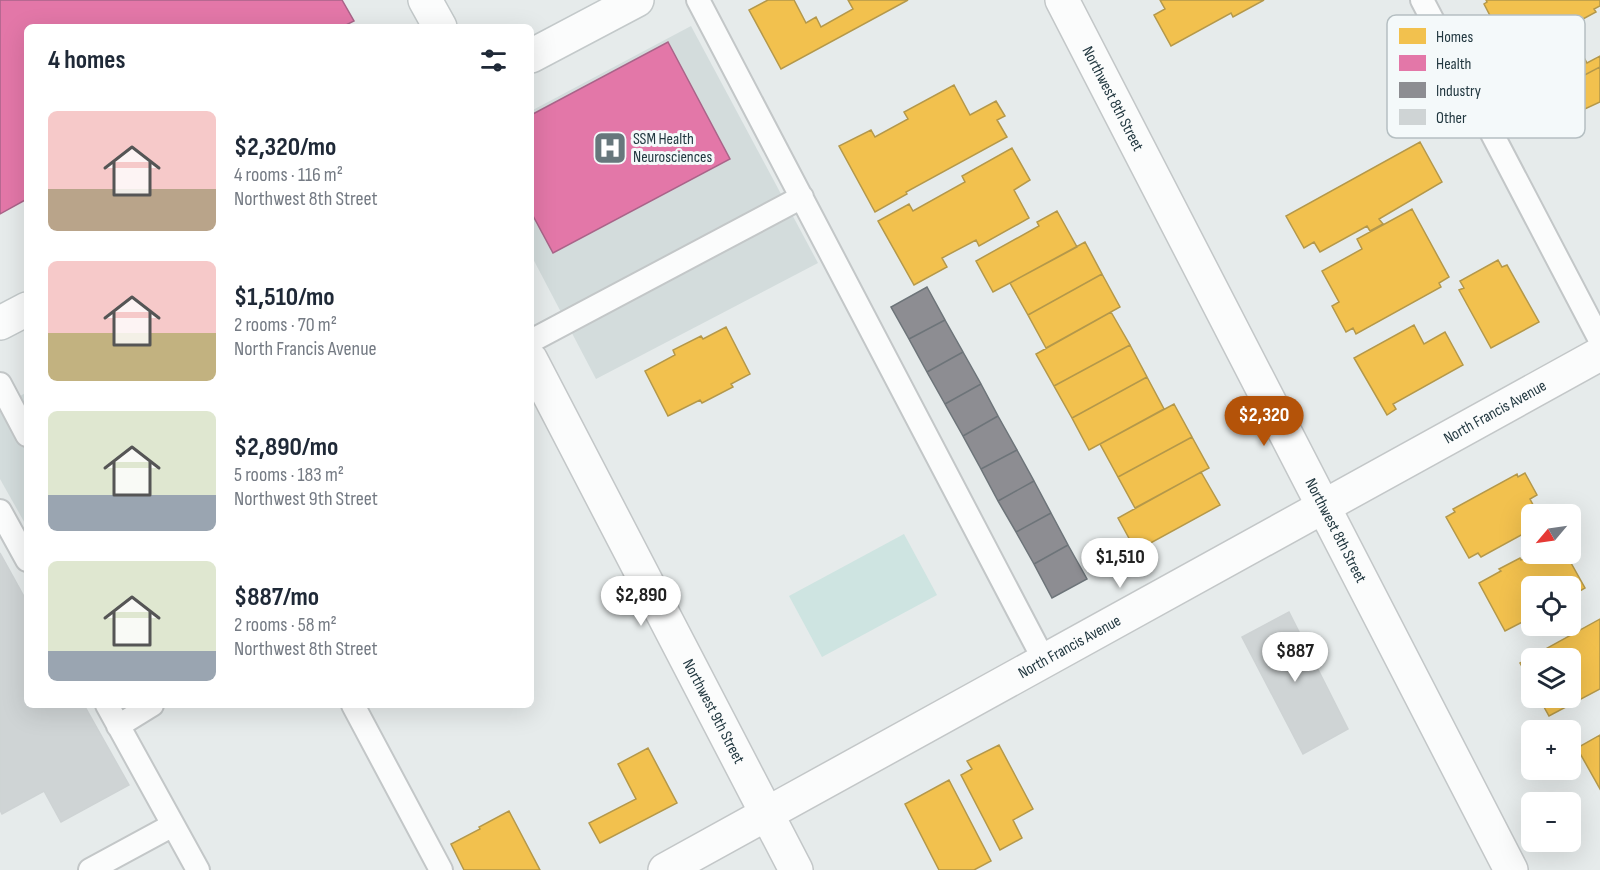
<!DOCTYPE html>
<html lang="en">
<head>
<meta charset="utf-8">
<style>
	:root { --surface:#fff; --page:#f6f6f7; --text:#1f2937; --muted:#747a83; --accent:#b45309 }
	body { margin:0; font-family:"Sofia Sans Condensed",sans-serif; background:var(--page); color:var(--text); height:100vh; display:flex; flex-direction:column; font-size:22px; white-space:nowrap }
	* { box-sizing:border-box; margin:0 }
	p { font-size:20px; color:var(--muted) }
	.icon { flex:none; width:33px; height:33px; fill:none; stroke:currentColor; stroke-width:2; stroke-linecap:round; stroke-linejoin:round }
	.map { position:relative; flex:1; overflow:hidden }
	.drawer { position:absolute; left:24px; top:24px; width:510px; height:684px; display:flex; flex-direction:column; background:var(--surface); border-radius:9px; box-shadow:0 6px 24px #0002 }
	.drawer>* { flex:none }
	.needle { width:39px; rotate:241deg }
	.fabs { position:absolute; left:1521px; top:504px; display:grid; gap:12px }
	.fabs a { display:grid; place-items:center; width:60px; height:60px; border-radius:9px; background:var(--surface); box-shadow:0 6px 24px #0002; font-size:30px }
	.price { position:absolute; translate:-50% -51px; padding:0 14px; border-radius:21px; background:#fff; color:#222; font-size:20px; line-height:39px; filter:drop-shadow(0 2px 3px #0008) }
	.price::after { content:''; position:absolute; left:50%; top:36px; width:18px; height:14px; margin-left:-9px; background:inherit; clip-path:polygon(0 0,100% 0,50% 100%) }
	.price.current { background:var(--accent); color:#fff }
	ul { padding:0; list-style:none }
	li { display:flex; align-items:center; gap:18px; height:150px; padding:0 24px }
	li span { display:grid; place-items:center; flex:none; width:168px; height:120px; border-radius:9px; color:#555 }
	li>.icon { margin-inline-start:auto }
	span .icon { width:72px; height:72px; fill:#fffc; stroke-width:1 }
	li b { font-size:26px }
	h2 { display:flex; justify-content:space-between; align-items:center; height:72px; padding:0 24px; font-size:26px }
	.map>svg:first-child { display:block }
</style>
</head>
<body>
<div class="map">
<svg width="1600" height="870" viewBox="0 0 1600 870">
	<rect width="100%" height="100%" fill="#e6ebeb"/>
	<path fill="#d3dcdc" d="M 691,26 L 818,263 L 596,379 L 531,255 L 531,111 Z
		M 27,392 L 27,527 L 0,479 L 0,408 Z"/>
	<path fill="#cee4e1" d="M 904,534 L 937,595 L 822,657 L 789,596 Z"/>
	<path fill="#f2c14e" stroke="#b4984a" stroke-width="1.5" d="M 768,0 L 794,0 L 806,23 L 816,17 L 821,27 L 853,9 L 848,0 L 908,0 L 781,69 L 749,10 Z
		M 1160,0 L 1264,0 L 1233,17 L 1231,13 L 1171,46 L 1154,15 L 1165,9 Z
		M 1486,0 L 1600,0 L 1600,6 L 1594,9 L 1596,12 L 1570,26 L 1568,23 L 1510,54 L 1484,4 L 1487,2 Z
		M 1573,37 L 1587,63 L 1600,56 L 1600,67 L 1581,77 L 1566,48 L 1563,50 L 1560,43 Z
		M 1566,48 L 1581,77 L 1600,67 L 1600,102 L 1559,121 L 1530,66 Z
		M 954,85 L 970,115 L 996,101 L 1005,116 L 997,120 L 1007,137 L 906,192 L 907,194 L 875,212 L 839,146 L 871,130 L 875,137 L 908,119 L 904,112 Z
		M 1420,142 L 1442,182 L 1379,219 L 1383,224 L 1370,231 L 1367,226 L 1320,252 L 1314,242 L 1304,248 L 1286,216 Z
		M 1012,148 L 1030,180 L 1014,190 L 1029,218 L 979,246 L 976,240 L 942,258 L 947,267 L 914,285 L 878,221 L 909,204 L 913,211 L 965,182 L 962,176 Z
		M 1412,209 L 1449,277 L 1439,283 L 1441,287 L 1356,334 L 1353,328 L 1346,332 L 1332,306 L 1339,302 L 1322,271 L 1362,249 L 1357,239 Z
		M 1057,211 L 1077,247 L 993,292 L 976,261 L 1039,226 L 1037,222 Z
		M 1085,242 L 1102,274 L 1028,315 L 1010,283 Z
		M 1498,260 L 1502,267 L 1507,265 L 1539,322 L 1491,348 L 1459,290 L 1464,288 L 1460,281 Z
		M 1102,274 L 1120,307 L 1046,348 L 1028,315 Z
		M 1111,312 L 1130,345 L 1054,386 L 1036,354 Z
		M 1414,325 L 1424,344 L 1445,332 L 1463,365 L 1393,404 L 1396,409 L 1387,415 L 1354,358 Z
		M 726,327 L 750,374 L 731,384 L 733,387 L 702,403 L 700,400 L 668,416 L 645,371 L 675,355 L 673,350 L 701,336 L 703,339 Z
		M 1130,345 L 1147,377 L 1072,418 L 1054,386 Z
		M 1147,377 L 1164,409 L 1089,450 L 1072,418 Z
		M 1174,404 L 1192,437 L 1118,477 L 1100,444 Z
		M 1192,437 L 1209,468 L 1135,508 L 1118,477 Z
		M 1201,472 L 1220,505 L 1136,551 L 1118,518 Z
		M 1525,473 L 1537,495 L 1530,499 L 1538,514 L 1532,514 L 1532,529 L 1481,557 L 1478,553 L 1469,558 L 1446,517 L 1455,512 L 1453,509 L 1517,474 L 1518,477 Z
		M 1533,554 L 1557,554 L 1558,556 L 1566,554 L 1585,588 L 1578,592 L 1580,597 L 1570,603 L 1570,586 L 1532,586 L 1532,617 L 1505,631 L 1479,583 L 1501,571 L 1499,569 L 1520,558 L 1521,560 Z
		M 1600,619 L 1600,689 L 1549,716 L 1539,698 L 1570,698 L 1570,658 L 1532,658 L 1532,684 L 1520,663 Z
		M 1600,735 L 1600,789 L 1577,748 Z
		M 999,745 L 1033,809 L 1013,820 L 1022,838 L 1000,850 L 961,775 L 972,769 L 967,761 Z
		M 648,748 L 677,803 L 600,843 L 589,823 L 636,799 L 618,764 Z
		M 949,780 L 991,861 L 974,870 L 939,870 L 905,804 Z
		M 509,811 L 540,870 L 464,870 L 451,844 L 480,829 L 479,827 Z"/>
	<path fill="#e377a8" stroke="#a96489" stroke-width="1.5" d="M 0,0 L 342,0 L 354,21 L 342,27 L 27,27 L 27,199 L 0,214 Z
		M 668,42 L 730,159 L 553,253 L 531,212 L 531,115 Z"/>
	<path fill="#8d8d92" stroke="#6d7479" stroke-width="1.5" d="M 927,287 L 945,320 L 909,339 L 891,307 Z
		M 945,320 L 963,352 L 927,372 L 909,339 Z
		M 963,352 L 981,384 L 945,404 L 927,372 Z
		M 981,384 L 998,416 L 963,436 L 945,404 Z
		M 998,416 L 1017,450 L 981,469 L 963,436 Z
		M 1017,450 L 1034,481 L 998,501 L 981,469 Z
		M 1034,481 L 1051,513 L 1016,532 L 998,501 Z
		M 1051,513 L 1068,545 L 1034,564 L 1016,532 Z
		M 1068,545 L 1087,579 L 1052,598 L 1034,564 Z"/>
	<path fill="#cfd4d5" stroke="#ced3d4" stroke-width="1.5" d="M 0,553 L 27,602 L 27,705 L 84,705 L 129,785 L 61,822 L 44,791 L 2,814 L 0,810 Z
		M 1289,612 L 1348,729 L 1303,754 L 1242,637 Z"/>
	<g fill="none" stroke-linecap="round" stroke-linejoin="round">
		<defs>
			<path id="lane" d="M 698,0 L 1044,660
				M 1422,0 L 1600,340
				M 531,341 L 802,197
				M 0,384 L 27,435
				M 0,511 L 27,560
				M 107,705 L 198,870
				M 353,705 L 441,870
				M 118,726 L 152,705
				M 90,870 L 173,825"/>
			<g id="street">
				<path id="s1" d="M 1062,0 L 1511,870"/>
				<path id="s2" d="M 531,360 L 796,870"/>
				<path id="s3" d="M 665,870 L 1600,354"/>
			</g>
			<path id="secondary" d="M 425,0 L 440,27
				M 531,56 L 637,0
				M 0,323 L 27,309"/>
		</defs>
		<use href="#lane" stroke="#c3c7c8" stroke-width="26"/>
		<use href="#street" stroke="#c3c7c8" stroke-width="36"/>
		<use href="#secondary" stroke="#c3c9ca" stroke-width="36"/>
		<use href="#lane" stroke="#fbfcfc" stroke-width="22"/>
		<use href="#street" stroke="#fbfcfc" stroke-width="33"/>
		<use href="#secondary" stroke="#fbfcfc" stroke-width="33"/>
	</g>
	<defs>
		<symbol id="hospital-square" viewBox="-11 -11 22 22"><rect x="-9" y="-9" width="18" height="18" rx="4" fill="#67777c" stroke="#f4f9fa"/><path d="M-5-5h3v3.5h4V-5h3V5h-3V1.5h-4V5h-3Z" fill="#fff"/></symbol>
	</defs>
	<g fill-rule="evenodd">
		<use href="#hospital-square" x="591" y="129" width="38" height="38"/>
	</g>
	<g text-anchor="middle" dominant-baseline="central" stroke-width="6" stroke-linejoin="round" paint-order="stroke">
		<g font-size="16" fill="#223840" stroke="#f4f9fa">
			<text stroke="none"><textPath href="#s1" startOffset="111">Northwest 8th Street</textPath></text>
			<text stroke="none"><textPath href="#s3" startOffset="948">North Francis Avenue</textPath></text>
			<text stroke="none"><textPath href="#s1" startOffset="597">Northwest 8th Street</textPath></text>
			<text stroke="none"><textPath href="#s3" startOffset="462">North Francis Avenue</textPath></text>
			<text stroke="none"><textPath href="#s2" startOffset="396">Northwest 9th Street</textPath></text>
		</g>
		<g font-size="16" fill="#223840" stroke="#f4f9fa" text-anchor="start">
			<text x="633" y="139">SSM Health<tspan x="633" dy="18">Neurosciences</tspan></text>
		</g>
	</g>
	<rect x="1387" y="15" width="198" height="123" rx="9" fill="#f4f9fa" stroke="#b5bfc2" stroke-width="1.5"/>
	<rect x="1399" y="28" width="27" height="16" fill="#f2c14e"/>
	<rect x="1399" y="55" width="27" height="16" fill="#e377a8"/>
	<rect x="1399" y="82" width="27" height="16" fill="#8d8d92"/>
	<rect x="1399" y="109" width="27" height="16" fill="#cfd4d5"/>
	<g font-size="16" fill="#223840">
		<text x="1436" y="42">Homes</text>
		<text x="1436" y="69">Health</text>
		<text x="1436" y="96">Industry</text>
		<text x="1436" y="123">Other</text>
	</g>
</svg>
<div class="fabs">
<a><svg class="needle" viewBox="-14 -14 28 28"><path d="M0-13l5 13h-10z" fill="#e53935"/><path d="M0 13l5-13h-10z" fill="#747a83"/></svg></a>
<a><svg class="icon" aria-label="locate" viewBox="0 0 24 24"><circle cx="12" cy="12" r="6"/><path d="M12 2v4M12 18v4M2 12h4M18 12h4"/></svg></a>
<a><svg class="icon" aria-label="layers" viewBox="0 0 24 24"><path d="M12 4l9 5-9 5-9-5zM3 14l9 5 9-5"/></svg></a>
<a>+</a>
<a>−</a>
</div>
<b class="price current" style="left:1264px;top:447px">$2,320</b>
<b class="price" style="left:1120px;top:589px">$1,510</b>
<b class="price" style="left:641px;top:627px">$2,890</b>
<b class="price" style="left:1295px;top:683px">$887</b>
<section class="drawer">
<h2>4 homes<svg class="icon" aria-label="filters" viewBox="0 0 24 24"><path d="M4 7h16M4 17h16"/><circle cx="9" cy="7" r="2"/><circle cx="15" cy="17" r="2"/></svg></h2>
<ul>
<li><span style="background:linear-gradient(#f6c9c9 65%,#b9a48a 0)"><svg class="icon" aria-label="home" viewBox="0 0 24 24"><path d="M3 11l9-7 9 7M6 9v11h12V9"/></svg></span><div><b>$2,320/mo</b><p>4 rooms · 116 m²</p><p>Northwest 8th Street</p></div></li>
<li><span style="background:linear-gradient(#f6c9c9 60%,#c2b280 0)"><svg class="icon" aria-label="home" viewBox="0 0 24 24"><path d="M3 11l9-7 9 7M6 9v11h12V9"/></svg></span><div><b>$1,510/mo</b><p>2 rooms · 70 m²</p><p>North Francis Avenue</p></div></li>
<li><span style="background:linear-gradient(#dfe7d0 70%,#9aa5b1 0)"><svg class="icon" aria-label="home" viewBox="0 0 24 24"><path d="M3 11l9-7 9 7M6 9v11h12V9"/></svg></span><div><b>$2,890/mo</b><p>5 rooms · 183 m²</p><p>Northwest 9th Street</p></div></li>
<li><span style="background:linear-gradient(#dfe7d0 75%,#9aa5b1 0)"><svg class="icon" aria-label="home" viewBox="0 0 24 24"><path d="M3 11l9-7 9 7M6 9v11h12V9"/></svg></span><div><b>$887/mo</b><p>2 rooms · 58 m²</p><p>Northwest 8th Street</p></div></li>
</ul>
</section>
</div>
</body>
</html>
